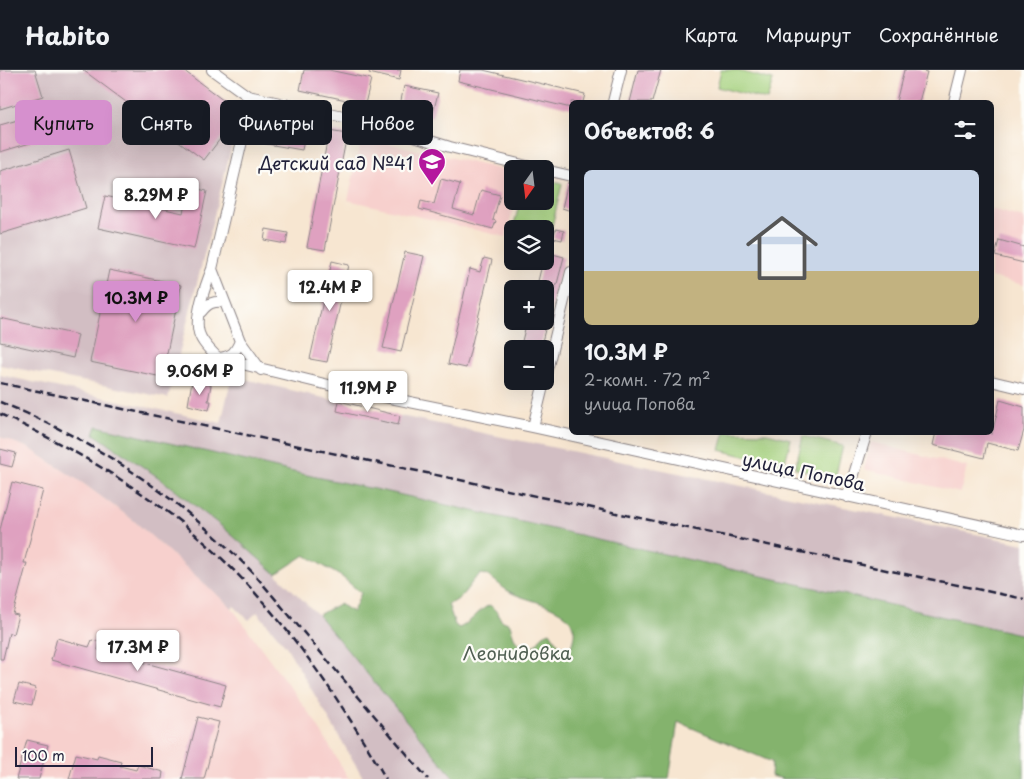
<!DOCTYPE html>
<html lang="ru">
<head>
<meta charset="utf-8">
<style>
	:root { --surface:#171b24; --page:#242831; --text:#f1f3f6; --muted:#9ea1a6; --line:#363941; --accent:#d690ce }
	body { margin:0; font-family:"Playpen Sans",sans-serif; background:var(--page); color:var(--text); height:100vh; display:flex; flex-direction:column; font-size:19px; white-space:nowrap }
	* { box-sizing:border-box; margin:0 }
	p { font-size:16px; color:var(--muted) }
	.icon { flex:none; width:28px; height:28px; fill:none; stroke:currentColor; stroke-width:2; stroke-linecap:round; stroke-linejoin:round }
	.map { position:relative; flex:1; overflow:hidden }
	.details { position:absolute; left:569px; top:30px; width:425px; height:335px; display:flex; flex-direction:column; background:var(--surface); border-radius:8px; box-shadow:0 5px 20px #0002 }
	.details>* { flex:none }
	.top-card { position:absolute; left:15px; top:30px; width:475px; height:45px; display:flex; gap:10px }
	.needle { width:32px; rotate:194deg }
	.fabs { position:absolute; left:504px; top:90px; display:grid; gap:10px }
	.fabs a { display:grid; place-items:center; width:50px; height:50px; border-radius:8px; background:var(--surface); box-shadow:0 5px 20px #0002; font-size:25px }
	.scale { position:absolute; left:15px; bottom:12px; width:138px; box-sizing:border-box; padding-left:5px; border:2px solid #22223b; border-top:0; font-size:14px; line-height:18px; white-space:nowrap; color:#22223b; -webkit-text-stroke:4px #fdfcf7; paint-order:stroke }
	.price { position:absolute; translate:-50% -42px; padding:0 11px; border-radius:5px; background:#fff; color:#222; font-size:16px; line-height:32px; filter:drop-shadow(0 1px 2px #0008) }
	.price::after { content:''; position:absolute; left:50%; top:30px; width:15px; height:11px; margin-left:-8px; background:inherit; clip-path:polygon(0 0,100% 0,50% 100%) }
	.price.current { background:var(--accent); color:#111 }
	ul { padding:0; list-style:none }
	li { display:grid; align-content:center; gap:10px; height:265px; padding:0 15px }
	li span { display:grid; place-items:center; height:155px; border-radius:8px; color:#555 }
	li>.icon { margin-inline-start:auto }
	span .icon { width:90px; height:90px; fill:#fffc; stroke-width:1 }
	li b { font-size:21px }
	h2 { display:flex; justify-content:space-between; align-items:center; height:60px; padding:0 15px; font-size:21px }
	.chip { padding:0 18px; border-radius:8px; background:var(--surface); box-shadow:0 5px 20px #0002; font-size:18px; line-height:45px }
	.chip.current { background:var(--accent); color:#111 }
	header { display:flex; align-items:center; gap:30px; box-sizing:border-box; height:70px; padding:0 25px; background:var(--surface); border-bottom:1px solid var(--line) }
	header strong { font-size:24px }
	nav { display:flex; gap:28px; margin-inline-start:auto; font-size:18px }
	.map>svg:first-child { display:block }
</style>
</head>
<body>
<header>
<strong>Habito</strong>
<nav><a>Карта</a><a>Маршрут</a><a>Сохранённые</a></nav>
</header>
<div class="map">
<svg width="1024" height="709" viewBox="0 0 1024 709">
	<rect width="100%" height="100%" fill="#fdfcf7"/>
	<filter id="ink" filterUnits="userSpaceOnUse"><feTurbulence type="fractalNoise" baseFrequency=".02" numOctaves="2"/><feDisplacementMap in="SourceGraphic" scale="10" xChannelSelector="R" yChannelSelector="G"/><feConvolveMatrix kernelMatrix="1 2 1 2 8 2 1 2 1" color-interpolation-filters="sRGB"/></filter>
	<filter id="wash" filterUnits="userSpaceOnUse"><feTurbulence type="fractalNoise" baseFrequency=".0096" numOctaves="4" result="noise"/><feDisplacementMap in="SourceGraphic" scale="20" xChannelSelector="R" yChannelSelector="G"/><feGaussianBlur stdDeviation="1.12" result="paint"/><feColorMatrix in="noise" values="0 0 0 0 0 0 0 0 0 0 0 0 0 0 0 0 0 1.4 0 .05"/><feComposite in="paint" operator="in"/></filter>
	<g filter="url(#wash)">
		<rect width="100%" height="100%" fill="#f7e6d1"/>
		<path fill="#f7d0cd" d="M 362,67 L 512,102 L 512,131 L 515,131 L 506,167 L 348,130 Z
			M 991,139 L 1024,148 L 1024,215 L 991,207 Z
			M 0,367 L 29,378 L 84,414 L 133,450 L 232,538 L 314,650 L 349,709 L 0,709 Z
			M 871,372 L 967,397 L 960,423 L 864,399 Z"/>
		<path fill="#d2bec3" d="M 0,0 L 183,0 L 240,43 L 168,328 L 0,295 Z
			M 0,305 L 221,353 L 232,306 L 400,346 L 1024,474 L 1024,565 L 393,423 L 95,364 L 158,407 L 225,459 L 276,504 L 318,545 L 455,709 L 364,709 L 286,576 L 257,542 L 249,550 L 234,536 L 232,538 L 133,450 L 84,414 L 29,378 L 0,367 Z"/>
		<path fill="#a5d17e" stroke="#647a5c" d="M 721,0 L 735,0 L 773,10 L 767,30 L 717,17 Z
			M 545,110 L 562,114 L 548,173 L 545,172 L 545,159 L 513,159 L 520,131 L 545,131 Z
			M 725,362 L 767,363 L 791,369 L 784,396 L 720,380 Z
			M 803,366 L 843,376 L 835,409 L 795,398 Z"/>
		<path fill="#84b36d" stroke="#536a54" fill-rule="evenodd" d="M 97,356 L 302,404 L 393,423 L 1024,565 L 1024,709 L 784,709 L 771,706 L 772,692 L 678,652 L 669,709 L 455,709 L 318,545 L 339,534 L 353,542 L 361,523 L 342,507 L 305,485 L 276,504 L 225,459 L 158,407 L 94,364 ZM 481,504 C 492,505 500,517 510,522 C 528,532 569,535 574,560 C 575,566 572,574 570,579 C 560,581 555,569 550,562 C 539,566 543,567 536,574 C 534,576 531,576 528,576 C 515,577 513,565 510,554 L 501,550 L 497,542 L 490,535 C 478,540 471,553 459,558 L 455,555 L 448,534 C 464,531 468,512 481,504 Z"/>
		<g id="blocks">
			<path fill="#dfa1c0" d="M 0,0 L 35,0 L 43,26 L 0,39 Z
				M 83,0 L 183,0 L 240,43 L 204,90 Z
				M 304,0 L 329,0 L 371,9 L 365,34 L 300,20 Z
				M 370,0 L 401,0 L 399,10 L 369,3 Z
				M 460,0 L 483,0 L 585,24 L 583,32 L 571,32 L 571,38 L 458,11 Z
				M 638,0 L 661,0 L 652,32 L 630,32 Z
				M 904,0 L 919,0 L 927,2 L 919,32 L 896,32 Z
				M 404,16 L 438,23 L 432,47 L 399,40 Z
				M 60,38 L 67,62 L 0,82 L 0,55 Z
				M 260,51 L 306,60 L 302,80 L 256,72 Z
				M 329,61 L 347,64 L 325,180 L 307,177 Z
				M 69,80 L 86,138 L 0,164 L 0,101 Z
				M 441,109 L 460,114 L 453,139 L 474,145 L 481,120 L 500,125 L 493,150 L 496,151 L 493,159 L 419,139 L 421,131 L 434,134 Z
				M 568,112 L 571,113 L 571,141 L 562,138 Z
				M 189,117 L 207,121 L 194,179 L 98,158 L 105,126 L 183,143 Z
				M 266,159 L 288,163 L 286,174 L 264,170 Z
				M 556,159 L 564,161 L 562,170 L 553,168 Z
				M 999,170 L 1024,177 L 1024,193 L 995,186 Z
				M 405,182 L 424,186 L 401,282 L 383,278 Z
				M 545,182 L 564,187 L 540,279 L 520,279 L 527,251 L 545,251 L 545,219 L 536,219 L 543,191 L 545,191 Z
				M 484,188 L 492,190 L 466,298 L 448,294 L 470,199 L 480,202 Z
				M 332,191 L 349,195 L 327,292 L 310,289 Z
				M 109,200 L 181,215 L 162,307 L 90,292 Z
				M 0,248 L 78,265 L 73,288 L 0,272 Z
				M 192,311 L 211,315 L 208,331 L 211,331 L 209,340 L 188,335 Z
				M 1000,330 L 1024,337 L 1024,360 L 1018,381 L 987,373 L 984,388 L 933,375 L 936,362 L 984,362 L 992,364 Z
				M 339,331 L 400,346 L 398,355 L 337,341 Z
				M 0,379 L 16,383 L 12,397 L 0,394 Z
				M 12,412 L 43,420 L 24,493 L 27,493 L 13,544 L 18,545 L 13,564 L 9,563 L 3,589 L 0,589 L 0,460 Z
				M 57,568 L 89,577 L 92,570 L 100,572 L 98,580 L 226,615 L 220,637 L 51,590 Z
				M 19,614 L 36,618 L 32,635 L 14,631 Z
				M 198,647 L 219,652 L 204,709 L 182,709 Z
				M 27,670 L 48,675 L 39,709 L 16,709 Z
				M 76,684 L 97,689 L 98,685 L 121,691 L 120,696 L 136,700 L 138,695 L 163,702 L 162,709 L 69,709 Z"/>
		</g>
	</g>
	<g filter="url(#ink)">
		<use href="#blocks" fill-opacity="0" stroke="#8c8486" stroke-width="1"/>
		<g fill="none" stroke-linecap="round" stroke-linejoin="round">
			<defs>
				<path id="minor" d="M 212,0 L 248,26 L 375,54 L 450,77 L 539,99
					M 613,32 L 621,0
					M 954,32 L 962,0
					M 545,100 L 571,106
					M 212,199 L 240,271 L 261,300
					M 201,242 C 208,233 213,231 224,232
					M 218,288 L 341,318 L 533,357 L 1024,465
					M 218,288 C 211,281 202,273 199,263 C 194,247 206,214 212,199 L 250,37 L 248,26
					M 219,288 C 232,286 235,283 240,271
					M 991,311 L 1024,319
					M 533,357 L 571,202
					M 847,427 L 867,362"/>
			</defs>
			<use href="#minor" stroke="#8c8486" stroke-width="12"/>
			<use href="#minor" stroke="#fff" stroke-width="10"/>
			<path stroke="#22223b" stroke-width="2.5" stroke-dasharray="8 4" stroke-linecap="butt" d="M 0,313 L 1024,529
				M 0,332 C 97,371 182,429 255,505 L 428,709
				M 0,344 C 54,369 106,398 154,432 C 254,503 326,605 386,709"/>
		</g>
	</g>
	<defs>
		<symbol id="school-pin" viewBox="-11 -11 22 30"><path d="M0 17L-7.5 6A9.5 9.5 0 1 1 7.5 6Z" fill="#b5179e" stroke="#fdfcf7"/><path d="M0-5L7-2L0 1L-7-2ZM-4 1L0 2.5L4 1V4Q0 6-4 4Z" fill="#fff"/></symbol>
	</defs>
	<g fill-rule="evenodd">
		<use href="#school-pin" x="416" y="76" width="32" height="43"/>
	</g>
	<g text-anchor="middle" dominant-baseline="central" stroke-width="4.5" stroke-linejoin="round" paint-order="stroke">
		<g font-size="18" fill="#22223b" stroke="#fdfcf7" text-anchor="end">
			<text x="413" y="92">Детский сад №41</text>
		</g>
		<g font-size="18" fill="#22223b" stroke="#fdfcf7">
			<text transform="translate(804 401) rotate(12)">улица Попова</text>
		</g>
		<g font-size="18" fill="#505f52" stroke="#fdfcf7">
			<text x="517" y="582">Леонидовка</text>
		</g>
	</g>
</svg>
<div class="fabs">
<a><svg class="needle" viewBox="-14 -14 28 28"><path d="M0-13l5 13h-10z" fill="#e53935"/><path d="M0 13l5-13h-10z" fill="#9ea1a6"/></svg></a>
<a><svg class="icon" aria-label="layers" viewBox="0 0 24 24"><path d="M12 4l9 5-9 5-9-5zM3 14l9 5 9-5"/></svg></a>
<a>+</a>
<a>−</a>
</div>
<div class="scale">100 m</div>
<b class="price" style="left:156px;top:150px">8.29M ₽</b>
<b class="price" style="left:330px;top:242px">12.4M ₽</b>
<b class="price current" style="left:136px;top:253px">10.3M ₽</b>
<b class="price" style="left:200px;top:326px">9.06M ₽</b>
<b class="price" style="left:368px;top:343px">11.9M ₽</b>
<b class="price" style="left:138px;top:602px">17.3M ₽</b>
<div class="top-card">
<a class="chip current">Купить</a>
<a class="chip">Снять</a>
<a class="chip">Фильтры</a>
<a class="chip">Новое</a>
</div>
<section class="details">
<h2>Объектов: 6<svg class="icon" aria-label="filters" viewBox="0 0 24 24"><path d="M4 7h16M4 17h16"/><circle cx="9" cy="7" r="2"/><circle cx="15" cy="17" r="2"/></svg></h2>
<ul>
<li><span style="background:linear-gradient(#c9d6e8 65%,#c2b280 0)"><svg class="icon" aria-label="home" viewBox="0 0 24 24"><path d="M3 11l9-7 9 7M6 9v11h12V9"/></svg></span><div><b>10.3M ₽</b><p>2-комн. · 72 m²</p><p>улица Попова</p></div></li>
</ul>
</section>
</div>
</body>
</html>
